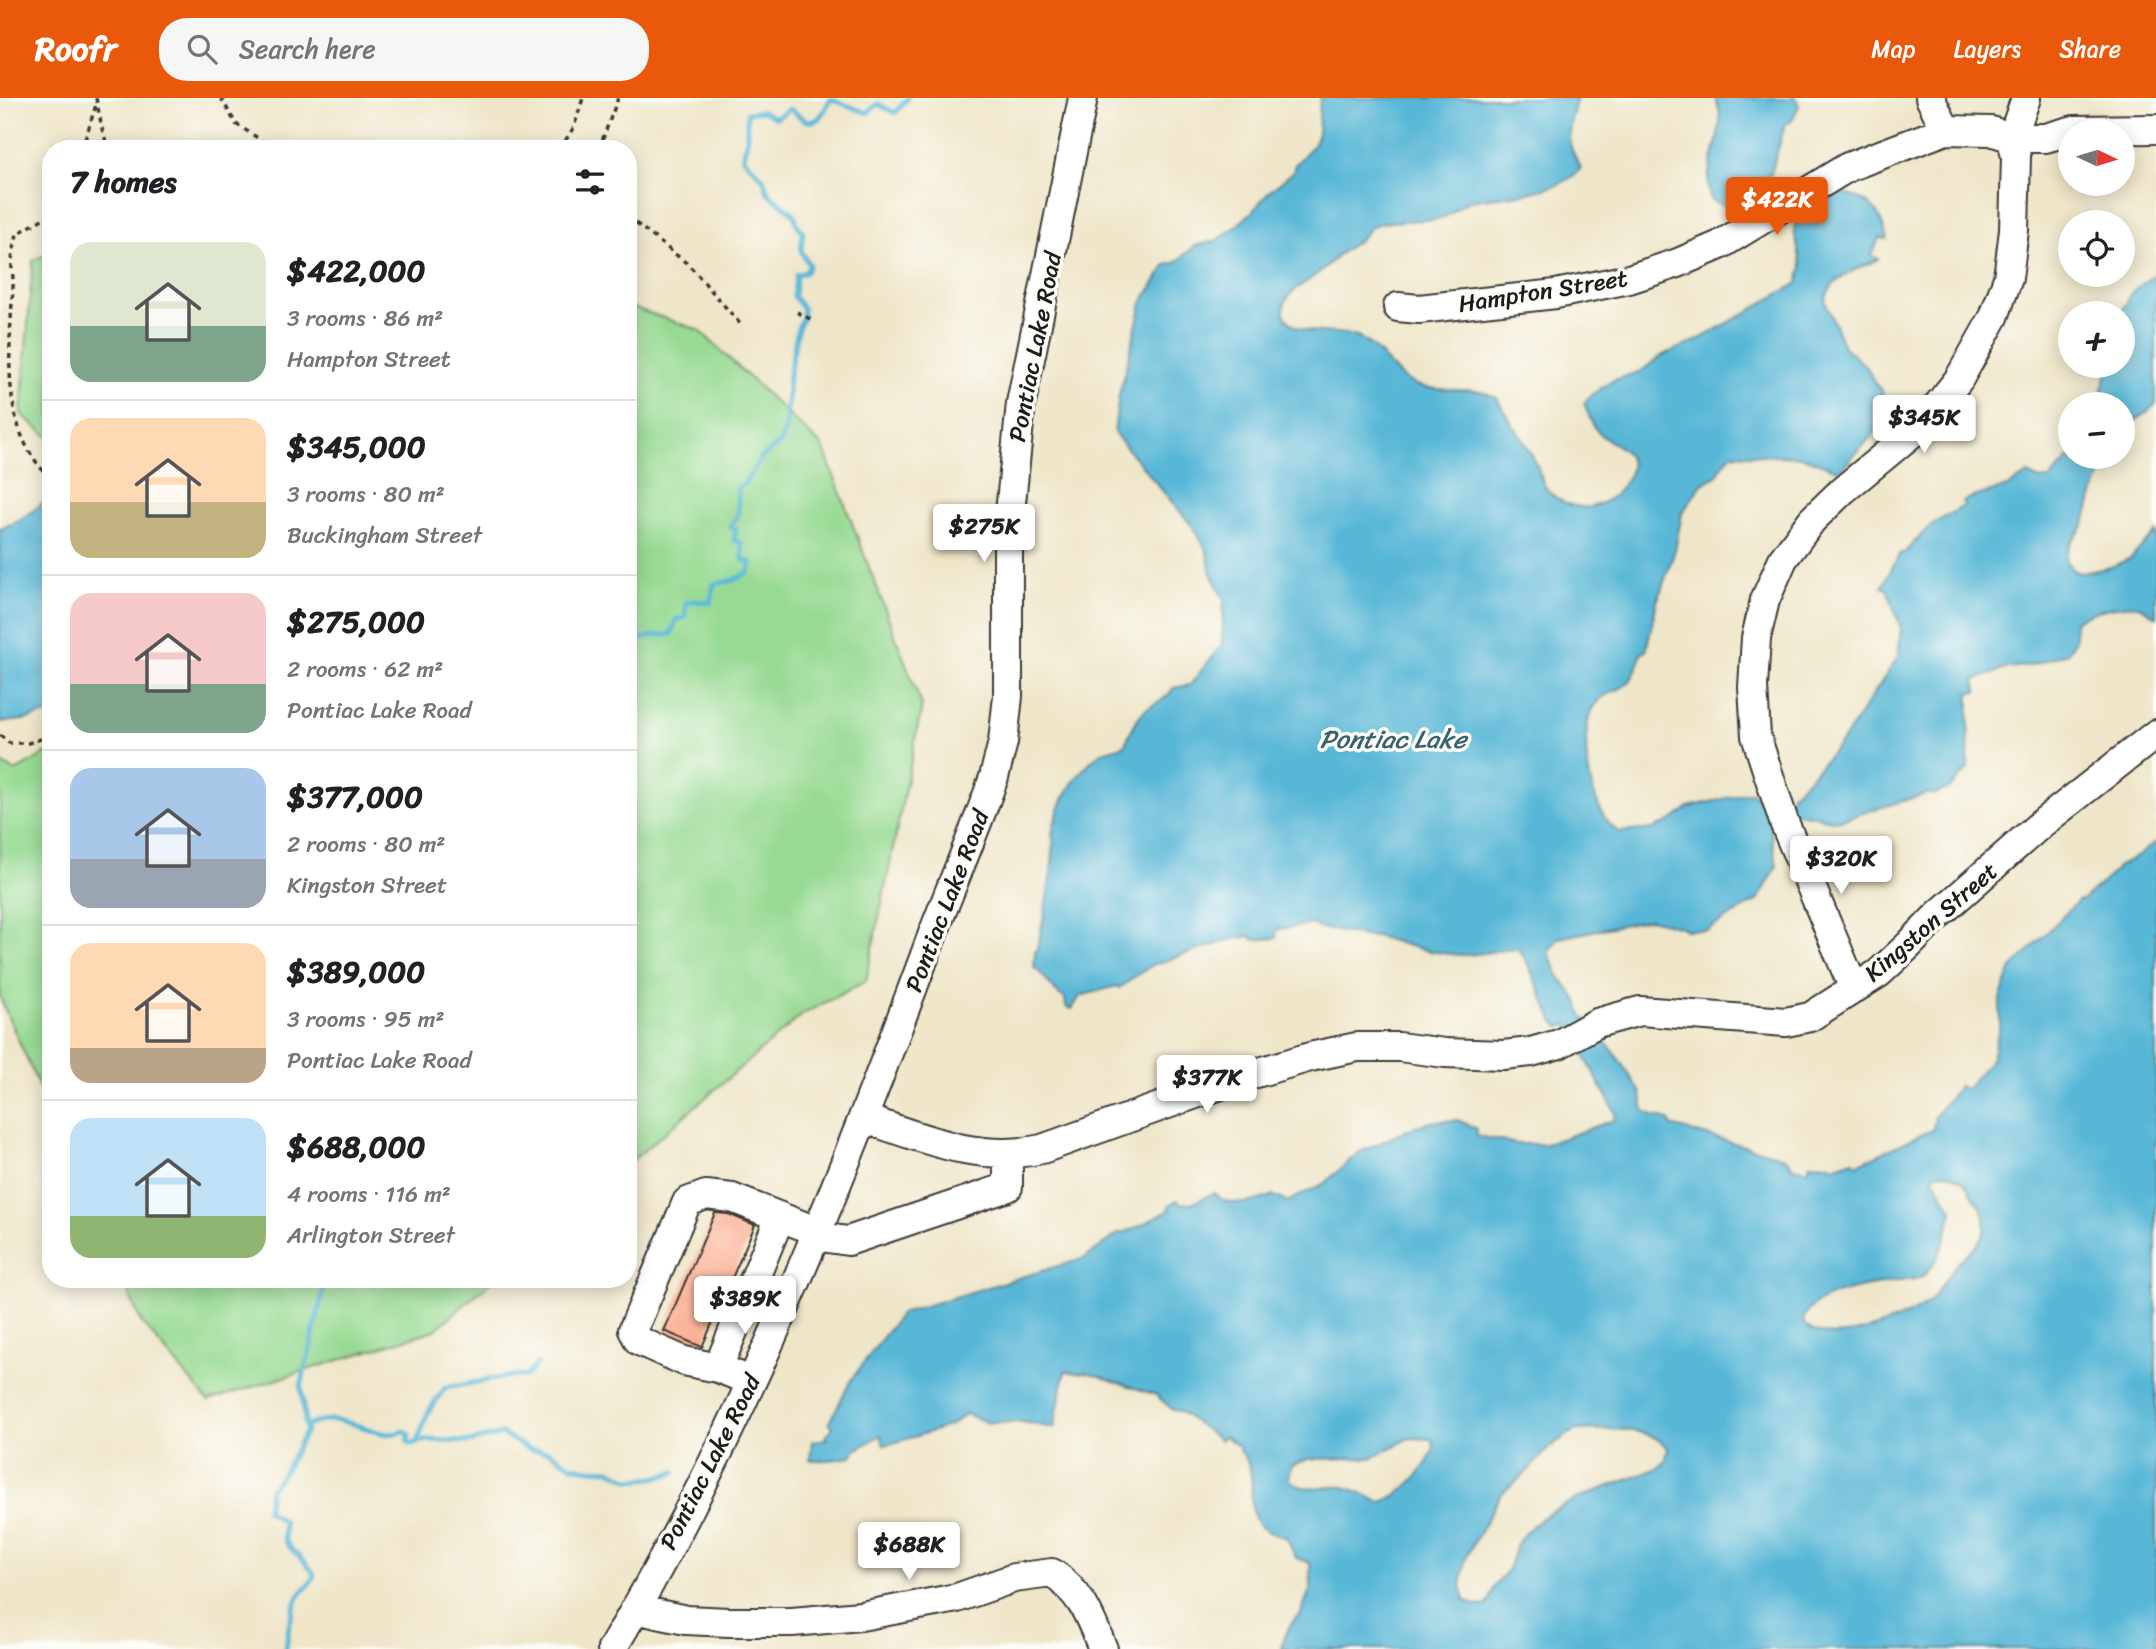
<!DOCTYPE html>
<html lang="en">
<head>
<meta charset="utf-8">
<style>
	:root { --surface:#fff; --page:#f6f6f6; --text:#202124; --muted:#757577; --line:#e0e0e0; --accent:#ea580c }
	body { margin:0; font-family:Sriracha,sans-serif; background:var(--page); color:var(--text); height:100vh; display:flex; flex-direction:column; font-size:26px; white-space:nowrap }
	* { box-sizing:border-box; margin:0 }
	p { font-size:23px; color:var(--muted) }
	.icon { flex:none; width:38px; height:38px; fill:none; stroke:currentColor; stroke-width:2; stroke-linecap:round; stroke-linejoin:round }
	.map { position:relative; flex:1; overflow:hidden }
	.drawer { position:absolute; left:42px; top:42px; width:595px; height:1148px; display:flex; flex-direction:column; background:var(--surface); border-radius:28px; box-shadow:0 4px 18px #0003 }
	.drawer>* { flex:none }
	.needle { width:46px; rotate:94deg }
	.buttons { position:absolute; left:2058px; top:21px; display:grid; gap:14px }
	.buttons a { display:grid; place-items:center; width:77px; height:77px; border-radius:50%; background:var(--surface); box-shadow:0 4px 18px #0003; font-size:35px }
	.price { position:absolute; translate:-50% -60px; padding:0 16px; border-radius:7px; background:#fff; color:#222; font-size:23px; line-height:46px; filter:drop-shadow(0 2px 4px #0008) }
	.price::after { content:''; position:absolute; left:50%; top:42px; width:21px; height:16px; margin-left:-10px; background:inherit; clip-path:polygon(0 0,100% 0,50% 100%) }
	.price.on { background:var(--accent); color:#fff }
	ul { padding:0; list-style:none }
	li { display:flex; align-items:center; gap:21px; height:175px; padding:0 28px }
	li+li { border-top:2px solid var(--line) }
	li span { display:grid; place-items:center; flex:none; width:196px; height:140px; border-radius:21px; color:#555 }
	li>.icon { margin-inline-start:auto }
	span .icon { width:84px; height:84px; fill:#fffc; stroke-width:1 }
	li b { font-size:30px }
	h2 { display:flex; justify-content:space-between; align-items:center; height:84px; padding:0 28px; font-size:30px }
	header { display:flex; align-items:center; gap:42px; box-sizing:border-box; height:98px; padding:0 35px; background:var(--accent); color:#fff }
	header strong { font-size:33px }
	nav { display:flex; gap:38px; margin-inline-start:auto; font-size:24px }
	.search { width:490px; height:63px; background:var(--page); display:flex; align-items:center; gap:18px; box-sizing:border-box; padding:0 24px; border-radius:28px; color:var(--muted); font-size:26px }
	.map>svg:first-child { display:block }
</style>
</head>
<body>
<header>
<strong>Roofr</strong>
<div class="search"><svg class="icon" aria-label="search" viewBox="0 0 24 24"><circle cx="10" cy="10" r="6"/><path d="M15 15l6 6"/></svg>Search here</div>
<nav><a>Map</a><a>Layers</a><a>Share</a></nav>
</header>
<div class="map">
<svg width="2156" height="1551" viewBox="0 0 2156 1551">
	<rect width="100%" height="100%" fill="#fdfcf7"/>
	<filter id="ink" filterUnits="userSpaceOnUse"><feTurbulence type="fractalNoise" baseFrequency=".0143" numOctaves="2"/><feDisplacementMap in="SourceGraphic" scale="14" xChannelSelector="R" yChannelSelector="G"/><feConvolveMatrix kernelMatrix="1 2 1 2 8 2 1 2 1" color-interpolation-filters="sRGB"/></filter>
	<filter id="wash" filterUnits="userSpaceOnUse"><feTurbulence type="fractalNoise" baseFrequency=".00686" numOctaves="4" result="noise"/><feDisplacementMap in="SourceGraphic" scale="28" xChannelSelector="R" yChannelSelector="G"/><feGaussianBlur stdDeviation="1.57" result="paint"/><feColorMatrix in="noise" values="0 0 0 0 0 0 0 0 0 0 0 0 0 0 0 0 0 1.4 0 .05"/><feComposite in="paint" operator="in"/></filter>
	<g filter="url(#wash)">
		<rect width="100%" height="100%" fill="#efe6c9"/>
		<path fill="#97da93" stroke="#5a7b58" stroke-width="2" d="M 51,155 L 51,341 L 21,316 L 33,162 Z
			M 628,208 L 699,232 L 823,349 L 922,608 L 866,883 L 803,916 L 628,1066 Z
			M 51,653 L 51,1016 L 0,900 L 0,664 L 15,673 Z
			M 123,1181 L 494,1181 L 435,1232 L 208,1303 L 141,1224 Z"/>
		<path fill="#59b7d7" stroke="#3a6a7a" stroke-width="2" fill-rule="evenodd" d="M 1320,0 L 1577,0 C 1568,32 1563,40 1581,70 C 1561,97 1501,97 1471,103 C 1459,105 1451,119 1439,121 C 1425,123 1385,122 1375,127 C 1367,130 1363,141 1355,145 C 1339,154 1322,175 1303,186 C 1290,193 1275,211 1290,224 C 1307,240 1336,230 1357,239 C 1382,249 1391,279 1419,288 C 1443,296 1475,286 1497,300 C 1508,324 1528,344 1538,370 C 1541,378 1542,387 1549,394 C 1576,418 1607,413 1626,382 C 1630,375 1633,369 1630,362 C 1625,347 1607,345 1598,334 C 1591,326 1588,315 1584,305 L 1591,297 L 1614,282 L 1641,273 L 1663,257 L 1696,243 L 1798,185 L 1802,169 L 1794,133 L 1798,110 L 1832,92 C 1867,102 1878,104 1887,141 L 1879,140 L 1872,157 L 1878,161 C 1858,172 1830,178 1825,203 L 1844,249 L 1867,269 L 1874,284 L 1882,293 L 1887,319 L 1879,330 L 1843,369 L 1837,372 L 1803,359 L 1731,356 L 1715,379 L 1702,386 L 1682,415 L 1675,452 L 1657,504 L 1646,553 L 1642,555 C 1639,563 1635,578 1629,584 C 1619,595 1599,594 1591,613 C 1579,643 1590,717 1619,734 L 1653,731 L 1674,721 L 1689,709 L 1752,694 L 1765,710 L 1788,704 L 1791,696 L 1807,682 L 1843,642 L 1898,559 L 1901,530 L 1887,491 L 1882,489 L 1900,455 L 1903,456 L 1931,427 L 1964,408 L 1963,404 L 1970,400 L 2007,389 L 2028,376 L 2038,381 L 2050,381 L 2070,359 L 2113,359 L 2116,361 L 2115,365 C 2110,368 2106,370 2102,376 C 2092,392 2091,411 2083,428 C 2076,440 2066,448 2065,462 L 2074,473 L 2081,475 L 2111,469 L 2131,460 L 2156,434 L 2156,519 C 2151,516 2146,511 2141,509 C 2128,504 2082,514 2075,525 L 2075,542 L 2068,555 L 2032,567 L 2008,570 L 1975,582 L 1978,594 L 1969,595 L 1968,671 L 1950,690 L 1933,697 L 1929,695 L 1837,723 L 1790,713 L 1770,725 L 1777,769 L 1758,802 L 1707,832 L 1685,832 L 1684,830 L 1650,821 L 1559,840 L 1548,854 L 1559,878 L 1578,903 L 1582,917 L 1614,954 L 1640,993 L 1644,1012 L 1653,1018 L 1670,1022 L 1671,1028 L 1785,1059 L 1793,1069 L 1808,1072 L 1810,1065 L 1831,1066 L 1833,1069 L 1853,1062 L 1858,1066 L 1933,1031 L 1935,1018 L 1959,988 L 1967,990 L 1992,960 L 2000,926 L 2000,901 L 2012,870 L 2079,802 L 2083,802 L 2115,773 L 2117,769 L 2138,758 L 2156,744 L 2156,1551 L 1282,1551 C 1283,1540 1290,1523 1300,1517 L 1311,1489 L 1310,1465 L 1296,1460 L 1286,1439 C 1226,1429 1270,1379 1239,1353 L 1240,1350 L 1225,1338 L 1220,1342 L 1179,1313 L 1173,1312 L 1156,1297 L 1087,1274 L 1077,1275 L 1065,1273 L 1054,1330 L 1023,1324 L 989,1325 L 966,1316 C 960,1319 957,1322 953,1326 C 948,1329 889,1347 884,1347 L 881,1337 L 856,1352 L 851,1359 C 839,1361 820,1363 810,1362 L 812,1343 L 827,1341 L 825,1340 L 833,1329 L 829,1325 L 851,1282 L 901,1215 L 1085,1160 L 1118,1136 L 1134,1131 L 1170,1112 L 1168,1109 L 1178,1102 L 1180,1105 L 1191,1106 L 1214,1095 C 1229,1111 1255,1105 1273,1097 L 1287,1104 L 1325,1085 L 1358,1055 L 1416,1028 L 1436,1023 L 1458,1022 L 1477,1031 L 1477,1038 L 1517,1046 L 1546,1046 L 1614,1022 L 1615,1014 L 1567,926 L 1560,929 L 1554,924 L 1526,862 L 1518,851 C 1499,850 1481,858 1463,857 C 1433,856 1404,847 1376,838 L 1370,839 L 1316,829 L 1315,826 L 1279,831 L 1276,834 L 1277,840 L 1253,842 L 1252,838 L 1232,841 L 1152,867 L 1119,890 L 1117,888 L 1080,898 L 1072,911 L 1066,909 L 1065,900 C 1051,894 1047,878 1034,870 L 1035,855 C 1041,841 1058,747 1052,736 C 1058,704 1074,677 1099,656 C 1107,651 1117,651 1125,646 C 1130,635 1134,624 1142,615 C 1151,604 1167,604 1173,590 L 1190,587 L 1222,546 L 1224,501 L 1211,476 L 1207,453 L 1194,430 L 1114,335 L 1119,297 L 1142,205 L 1166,167 L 1175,165 L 1195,148 L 1215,143 L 1233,131 L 1252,114 L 1269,94 L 1293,74 L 1295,67 L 1314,46 L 1318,35 ZM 1939,1074 C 1955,1075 1965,1083 1973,1097 C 1979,1109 1987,1116 1985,1131 C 1983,1146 1965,1156 1955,1168 C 1945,1180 1939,1196 1926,1206 C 1903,1223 1824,1254 1803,1224 C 1808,1194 1874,1187 1899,1183 C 1907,1182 1919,1182 1925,1176 C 1941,1161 1947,1135 1953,1113 L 1933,1080 L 1934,1077 ZM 1615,1331 C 1634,1333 1656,1334 1668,1351 L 1665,1364 L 1658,1370 C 1616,1388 1541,1405 1517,1446 C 1513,1453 1512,1463 1508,1471 C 1505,1478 1499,1482 1495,1488 C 1491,1494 1492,1501 1487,1507 L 1476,1508 L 1465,1502 L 1461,1488 L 1466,1459 L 1501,1396 L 1525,1376 L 1550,1349 L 1570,1335 L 1577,1332 ZM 1409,1340 L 1431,1341 L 1434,1349 L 1432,1355 C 1424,1374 1400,1400 1380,1404 C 1367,1399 1357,1391 1343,1389 C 1326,1387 1299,1396 1289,1380 L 1291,1368 L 1308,1361 L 1372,1360 Z
			M 1715,0 L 1796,0 L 1799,8 L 1791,24 L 1785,26 L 1771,76 L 1750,100 L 1751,104 C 1740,110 1722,109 1711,102 C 1699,68 1732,33 1715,0 Z
			M 2156,176 L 2156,306 L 2123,334 L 2123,306 L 2097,306 L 2109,270 L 2108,268 L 2123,268 L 2121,215 L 2132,194 Z
			M 51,398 L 51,615 L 24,622 L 3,624 L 0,623 L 0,431 C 18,424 37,411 51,398 Z"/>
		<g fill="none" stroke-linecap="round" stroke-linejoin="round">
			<path stroke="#59b7d7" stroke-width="5" d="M 628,537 L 643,541 C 650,536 662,538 671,536 L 677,521 L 685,520 L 686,505 L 695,503 L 711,505 L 714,486 L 734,482 L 749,474 L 751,464 L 743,462 L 742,445 L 734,442 L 736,431 L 730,429 L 738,416 L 738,391 L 746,384 L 760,361 L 780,345 L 786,328 L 789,276 L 798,230 L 803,220 L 803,210 L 794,199 L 796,177 L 806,174 L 809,167 L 801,153 L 803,134 L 797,126 L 794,116 L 768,95 L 763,80 L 743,60 L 747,42 L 747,15 L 762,13 L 776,20 L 789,11 C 795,13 799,19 805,22 C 820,29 825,9 831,1 L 867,15 L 878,6 L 895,15 L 908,0
				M 628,812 L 633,813
				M 307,1328 C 347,1308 374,1346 404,1333 L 409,1336 L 408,1344 L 411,1346 L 428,1342 L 469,1344 L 502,1336 L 529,1351 L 550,1354 L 572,1368 L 590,1371 L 610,1372 L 630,1382 L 654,1380 L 675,1374
				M 417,1345 L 428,1314 L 445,1290 L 511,1278 L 526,1278 L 537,1266
				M 286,1551 C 288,1533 290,1517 298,1500 C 302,1491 312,1488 314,1477 C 308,1462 291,1456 285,1442 C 283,1437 284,1429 284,1424 L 267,1413 L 270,1391 L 284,1374 L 306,1333 L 301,1289 L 326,1181"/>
		</g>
		<g id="blocks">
			<path fill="#fbad92" d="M 715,1115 L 728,1116 L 755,1127 L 702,1249 L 664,1233 Z"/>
		</g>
	</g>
	<g filter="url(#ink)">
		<use href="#blocks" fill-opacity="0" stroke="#3c3a36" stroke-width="2"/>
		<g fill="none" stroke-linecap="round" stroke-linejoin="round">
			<defs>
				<path id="minor" d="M 1930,0 L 1946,32
					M 1398,209 L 1419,211 L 1556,196 L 1629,181 L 1678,165 L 1720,147 L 1848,69 L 1946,32 L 1991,33 L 2012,40 L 2045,40 L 2074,32 L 2156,31
					M 1854,891 L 1784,724 L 1756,638 L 1753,589 L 1756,540 L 1765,502 L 1783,461 L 1812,422 L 1842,393 L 1923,326 L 1959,281 L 1994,219 L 2008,180 L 2014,132 L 2016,59 L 2012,40 L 2026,0
					M 863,1020 C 922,1040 979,1065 1042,1051 L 1243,979 L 1310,959 L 1357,949 L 1399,949 L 1445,955 L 1503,957 L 1531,954 L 1559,946 L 1597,925 L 1640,913 L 1786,924 L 1810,919 L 1879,875 L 1908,848 L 1939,816 L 2041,726 L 2156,636
					M 814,1138 L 848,1143 L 1008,1089 L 1008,1056
					M 718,1270 L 780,1119
					M 751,1283 L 718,1270 L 684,1263 L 639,1243 L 633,1232 L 687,1104 L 706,1097 L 732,1100 L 816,1133
					M 635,1511 L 686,1522 L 729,1524 L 792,1524 L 861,1518 L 957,1500 L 1014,1480 L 1052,1475 C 1082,1495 1090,1519 1103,1551
					M 612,1551 C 742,1333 837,1094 925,857 C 947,797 973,739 994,679 L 1003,644 L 1008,598 L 1008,435 L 1021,305 L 1083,0"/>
			</defs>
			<use href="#minor" stroke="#3c3a36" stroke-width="32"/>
			<path stroke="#3c3a36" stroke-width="3.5" stroke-dasharray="5 5" stroke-linecap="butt" d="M 96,0 L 103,35 L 109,51
				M 221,0 L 236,26 L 272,49 L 281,51
				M 82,51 L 96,7
				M 560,51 L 574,29 L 583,0
				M 599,51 L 618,0
				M 51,116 L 17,136 C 15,145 13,154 12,162 C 11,171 14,180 13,189 C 9,256 0,335 51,380
				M 628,119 L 689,167 L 742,228
				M 797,214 L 812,222
				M 0,637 L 9,645 L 28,645 L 51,638"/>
			<use href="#minor" stroke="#fff" stroke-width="28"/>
		</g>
	</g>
	<g text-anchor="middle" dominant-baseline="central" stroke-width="7" stroke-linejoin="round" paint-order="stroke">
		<g font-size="24" fill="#1c1c1c" stroke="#fdfcf7">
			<text transform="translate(1543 193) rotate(-9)">Hampton Street</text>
			<text transform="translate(1035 249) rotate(-79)">Pontiac Lake Road</text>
			<text transform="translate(947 803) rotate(-69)">Pontiac Lake Road</text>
			<text transform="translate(1931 824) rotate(-41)">Kingston Street</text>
			<text transform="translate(710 1364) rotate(-63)">Pontiac Lake Road</text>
		</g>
		<g font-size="26" font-style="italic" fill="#376270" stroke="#fdfcf7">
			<text x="1393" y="641">Pontiac Lake</text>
		</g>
	</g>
</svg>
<div class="buttons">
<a><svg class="needle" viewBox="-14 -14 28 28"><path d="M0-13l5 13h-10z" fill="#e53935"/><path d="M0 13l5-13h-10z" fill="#757577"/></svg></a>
<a><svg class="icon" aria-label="locate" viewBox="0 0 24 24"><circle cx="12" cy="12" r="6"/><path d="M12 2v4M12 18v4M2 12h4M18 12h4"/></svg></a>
<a>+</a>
<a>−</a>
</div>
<b class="price on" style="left:1777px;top:139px">$422K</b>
<b class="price" style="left:1924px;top:357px">$345K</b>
<b class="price" style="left:984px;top:466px">$275K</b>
<b class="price" style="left:1841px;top:798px">$320K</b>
<b class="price" style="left:1207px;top:1017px">$377K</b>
<b class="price" style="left:745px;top:1238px">$389K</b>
<b class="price" style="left:909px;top:1484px">$688K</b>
<section class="drawer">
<h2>7 homes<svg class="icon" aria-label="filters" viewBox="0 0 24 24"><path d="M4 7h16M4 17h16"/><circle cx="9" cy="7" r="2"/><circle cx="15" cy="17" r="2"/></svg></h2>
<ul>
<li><span style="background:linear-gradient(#dfe7d0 60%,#7fa58c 0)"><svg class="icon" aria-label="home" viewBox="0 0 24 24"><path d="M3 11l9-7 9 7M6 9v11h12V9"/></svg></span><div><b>$422,000</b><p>3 rooms · 86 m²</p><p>Hampton Street</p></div></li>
<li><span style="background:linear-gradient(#ffd9b3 60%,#c2b280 0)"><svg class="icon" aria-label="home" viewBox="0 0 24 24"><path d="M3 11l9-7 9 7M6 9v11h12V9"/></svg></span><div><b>$345,000</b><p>3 rooms · 80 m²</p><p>Buckingham Street</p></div></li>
<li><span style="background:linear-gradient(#f6c9c9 65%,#7fa58c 0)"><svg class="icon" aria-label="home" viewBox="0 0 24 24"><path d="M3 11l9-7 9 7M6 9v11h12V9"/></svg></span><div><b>$275,000</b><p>2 rooms · 62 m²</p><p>Pontiac Lake Road</p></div></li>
<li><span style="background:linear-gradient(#a9c7e8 65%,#9aa5b1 0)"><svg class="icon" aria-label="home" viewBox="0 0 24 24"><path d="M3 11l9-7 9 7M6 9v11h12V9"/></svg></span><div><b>$377,000</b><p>2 rooms · 80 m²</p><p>Kingston Street</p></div></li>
<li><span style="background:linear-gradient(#ffd9b3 75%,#b9a48a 0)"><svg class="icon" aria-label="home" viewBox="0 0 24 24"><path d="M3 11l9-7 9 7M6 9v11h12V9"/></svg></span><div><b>$389,000</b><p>3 rooms · 95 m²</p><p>Pontiac Lake Road</p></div></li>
<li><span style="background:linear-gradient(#bfe0f5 70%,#8fb573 0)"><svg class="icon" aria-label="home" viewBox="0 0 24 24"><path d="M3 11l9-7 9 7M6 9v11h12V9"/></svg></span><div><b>$688,000</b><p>4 rooms · 116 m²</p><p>Arlington Street</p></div></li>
</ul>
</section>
</div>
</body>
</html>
